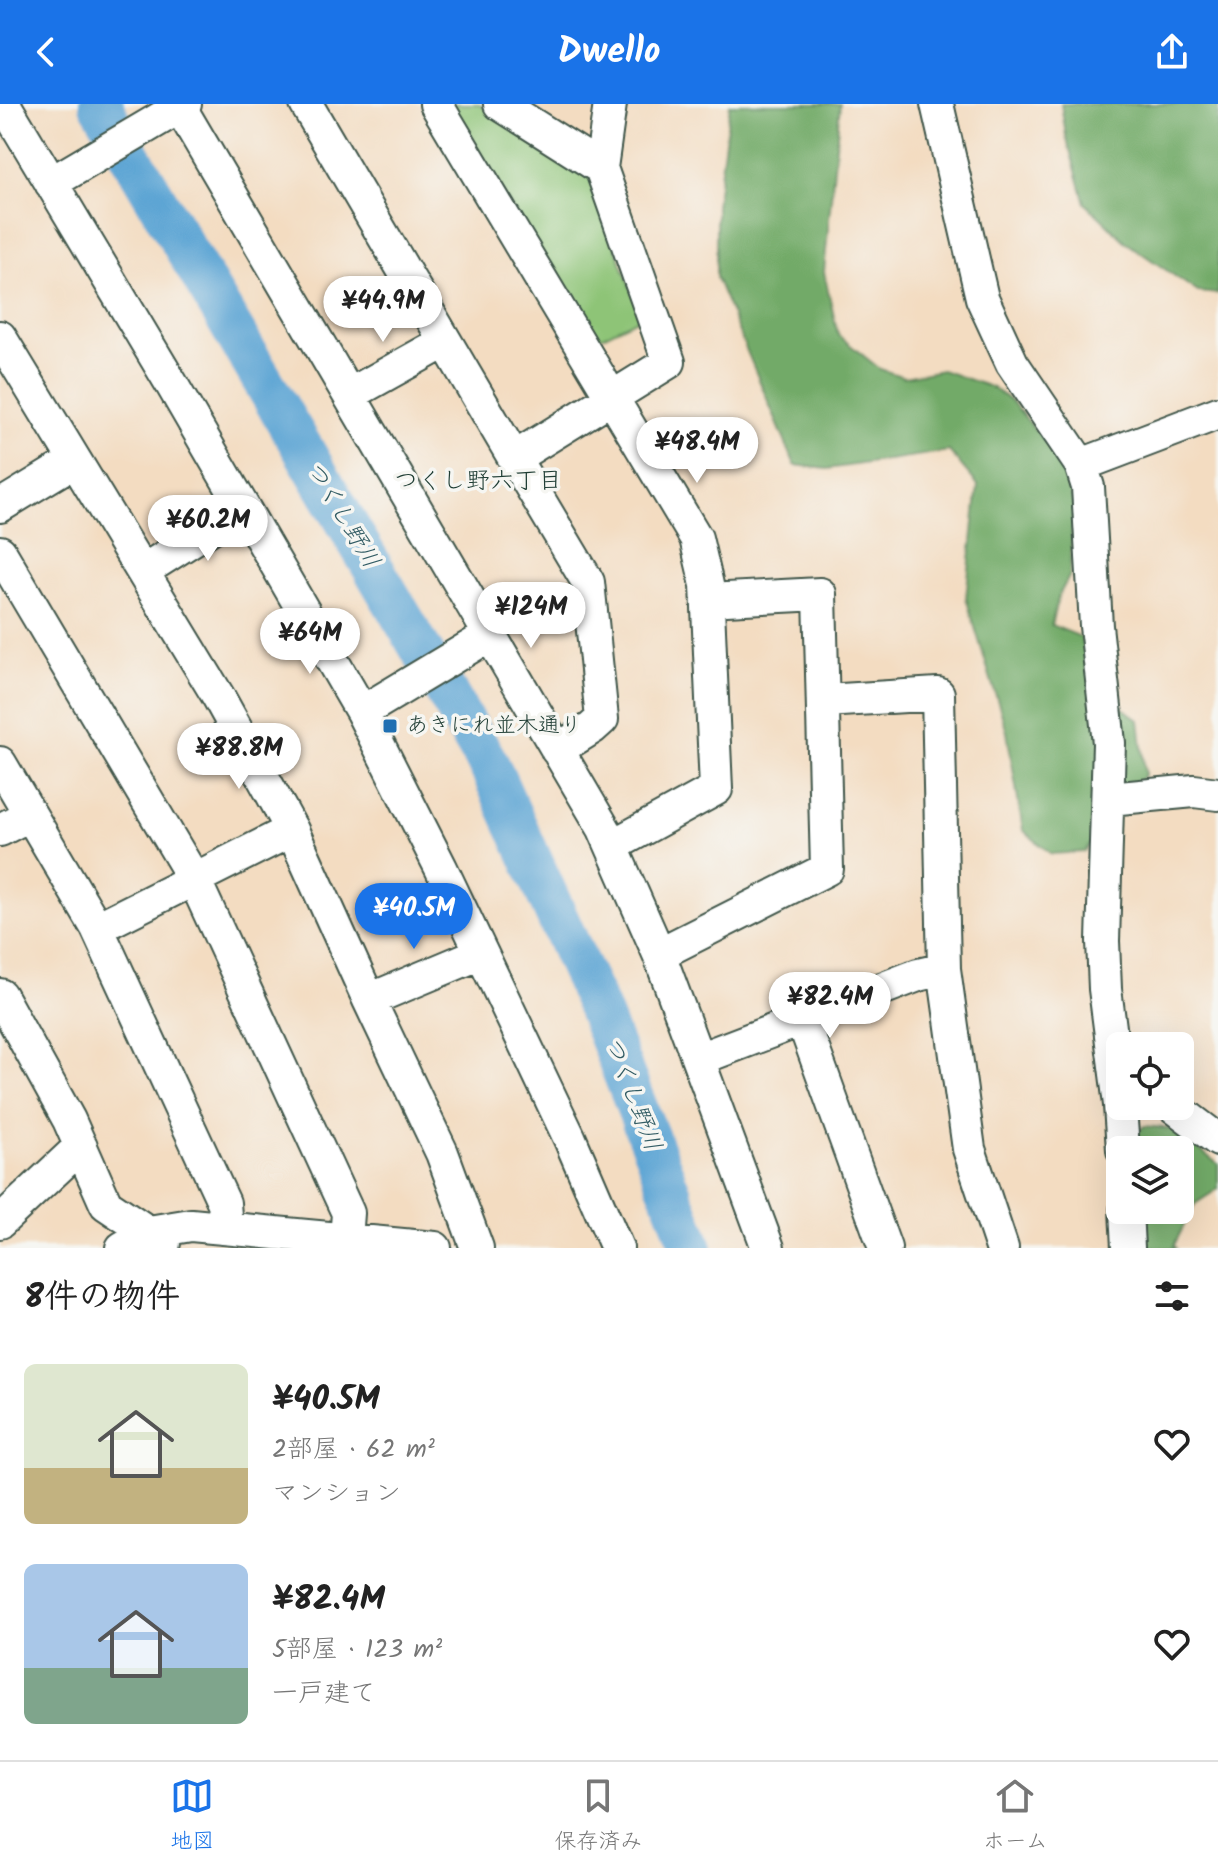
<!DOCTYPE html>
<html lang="ja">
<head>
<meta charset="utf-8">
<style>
	:root { --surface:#fff; --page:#f2f2f2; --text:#222; --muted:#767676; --line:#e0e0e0; --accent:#1a73e8 }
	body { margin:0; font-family:Kalam,"Klee One",sans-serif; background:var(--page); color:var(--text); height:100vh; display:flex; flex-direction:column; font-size:30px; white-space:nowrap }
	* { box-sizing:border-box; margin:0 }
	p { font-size:26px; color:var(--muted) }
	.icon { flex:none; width:44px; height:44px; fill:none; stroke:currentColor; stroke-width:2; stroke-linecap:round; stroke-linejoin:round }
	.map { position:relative; height:1144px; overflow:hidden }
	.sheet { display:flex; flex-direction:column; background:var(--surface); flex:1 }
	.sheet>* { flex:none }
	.tools { position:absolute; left:1106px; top:928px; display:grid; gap:16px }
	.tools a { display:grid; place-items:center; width:88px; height:88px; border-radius:12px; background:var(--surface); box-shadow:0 8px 32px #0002; font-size:40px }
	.price { position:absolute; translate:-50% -68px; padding:0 18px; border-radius:28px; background:#fff; color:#222; font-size:26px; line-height:52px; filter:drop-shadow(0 2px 4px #0008) }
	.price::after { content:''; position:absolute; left:50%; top:48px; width:24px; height:18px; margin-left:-12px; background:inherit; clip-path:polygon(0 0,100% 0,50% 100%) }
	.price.on { background:var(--accent); color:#fff }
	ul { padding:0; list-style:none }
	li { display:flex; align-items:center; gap:24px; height:200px; padding:0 24px }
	li span { display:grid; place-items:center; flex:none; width:224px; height:160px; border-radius:12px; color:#555 }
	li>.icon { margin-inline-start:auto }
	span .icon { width:96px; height:96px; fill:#fffc; stroke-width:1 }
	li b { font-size:34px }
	h2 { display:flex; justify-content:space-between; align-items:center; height:96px; padding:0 24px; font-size:34px }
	header { display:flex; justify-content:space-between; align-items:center; height:104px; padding:0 24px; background:var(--accent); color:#fff; font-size:36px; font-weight:600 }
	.tab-bar { display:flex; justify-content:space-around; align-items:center; height:112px; border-top:2px solid var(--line); background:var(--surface); font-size:22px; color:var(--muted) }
	.tab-bar a { display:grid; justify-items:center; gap:4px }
	.tab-bar .on { color:var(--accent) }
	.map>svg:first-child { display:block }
</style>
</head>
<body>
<header><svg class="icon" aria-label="back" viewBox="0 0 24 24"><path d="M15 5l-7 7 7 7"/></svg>Dwello<svg class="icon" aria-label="share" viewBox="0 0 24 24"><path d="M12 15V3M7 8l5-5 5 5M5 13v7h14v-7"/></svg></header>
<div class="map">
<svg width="1218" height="1144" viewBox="0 0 1218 1144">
	<rect width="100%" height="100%" fill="#f6f6f2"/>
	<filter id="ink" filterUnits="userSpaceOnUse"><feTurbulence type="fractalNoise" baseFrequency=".0125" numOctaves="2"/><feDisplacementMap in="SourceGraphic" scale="16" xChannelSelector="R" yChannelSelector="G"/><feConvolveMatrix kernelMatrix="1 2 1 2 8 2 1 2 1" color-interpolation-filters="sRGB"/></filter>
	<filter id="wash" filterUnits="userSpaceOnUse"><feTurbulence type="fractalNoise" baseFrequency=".006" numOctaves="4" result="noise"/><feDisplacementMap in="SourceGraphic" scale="32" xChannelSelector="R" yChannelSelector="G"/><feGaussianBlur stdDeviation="1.8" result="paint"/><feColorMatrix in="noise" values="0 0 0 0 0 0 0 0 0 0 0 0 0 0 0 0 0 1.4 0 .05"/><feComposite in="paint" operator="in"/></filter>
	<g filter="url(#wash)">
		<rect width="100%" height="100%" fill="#f3dcc1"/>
		<path fill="#8ec477" stroke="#568056" stroke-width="2" d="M 448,0 L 478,0 L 589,70 L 641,213 L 593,237 Z"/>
		<path fill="#72aa68" stroke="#48744e" stroke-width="2" d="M 730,0 L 840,0 L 824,168 L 838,231 L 880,265 L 904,273 L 942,266 L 993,284 L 1013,299 L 1060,355 L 1073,398 L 1070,471 L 1058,493 L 1051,521 L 1081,533 L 1095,583 L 1139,616 L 1145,670 L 1084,748 L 1051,750 L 1023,726 L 1007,628 L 966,494 L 978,381 L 949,347 L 827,365 L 795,361 L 716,174 L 716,102 Z
			M 1061,0 L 1218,0 L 1218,190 L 1198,188 L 1127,139 L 1085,99 L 1066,32 Z
			M 1144,1022 L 1173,1025 L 1218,1060 L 1218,1085 L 1195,1100 L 1174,1141 L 1176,1144 L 1139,1144 L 1137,1106 L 1180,1106 L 1180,1046 L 1133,1046 L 1132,1034 Z"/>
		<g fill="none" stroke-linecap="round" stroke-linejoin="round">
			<path stroke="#5da5d4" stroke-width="42" d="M 100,0 L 489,661 L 597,902 L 692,1144"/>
		</g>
	</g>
	<g filter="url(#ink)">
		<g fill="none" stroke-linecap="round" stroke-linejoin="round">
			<defs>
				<path id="minor" d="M 4,0 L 171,279 L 362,608 L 441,764 L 570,1035 L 617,1144
					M 178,0 L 604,725 L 659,850 L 768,1144
					M 306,0 L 514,354
					M 436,0 L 696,434 L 707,481 L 716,685 L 612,742
					M 500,0 L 601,64 L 610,0
					M 937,0 L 982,194 L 1012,259 L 1081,361 L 1088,383 L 1096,522 L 1109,639 L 1103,837 L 1105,885 L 1120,1001
					M 51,79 L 185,0
					M 0,233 L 218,592 L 292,726 L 369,896 L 442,1049 L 477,1144
					M 349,291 L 444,238
					M 1081,361 L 1218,309
					M 0,402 L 74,357
					M 0,448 L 194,775 L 348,1109 L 346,1135
					M 143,467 L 242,404
					M 825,597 L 938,590 L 944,865 L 969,1045 L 1002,1144
					M 362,608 L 490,531
					M 557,646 L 592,624 L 602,615 L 588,478 L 514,354 L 669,258 L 601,64
					M 0,659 L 97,824 L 224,1099 L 226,1124
					M 1109,695 L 1194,687 L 1218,690
					M 0,726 L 29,711
					M 97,824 L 292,726
					M 659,850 L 827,765 L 820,490 L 708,496
					M 0,891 L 69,1016 L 106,1100 L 164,1139
					M 369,896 L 481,849
					M 803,917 L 885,1144
					M 699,955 L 918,871 L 944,865
					M 1120,1002 L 1123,1046
					M 1173,1002 L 1218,1036
					M 1126,1106 L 1128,1144
					M 0,1118 L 81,1042
					M 122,1144 L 149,1128 L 191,1121 L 435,1144"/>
			</defs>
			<use href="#minor" stroke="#3f5549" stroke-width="36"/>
			<use href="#minor" stroke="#fff" stroke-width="32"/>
		</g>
	</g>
	<rect fill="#1f6fb2" stroke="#f6f6f2" stroke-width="3" x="382" y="614" width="16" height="16" rx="4"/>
	<g text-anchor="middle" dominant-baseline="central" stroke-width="7" stroke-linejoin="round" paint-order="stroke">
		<g font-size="22" fill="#1f3d34" stroke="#f6f6f2" text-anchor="start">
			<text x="406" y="622">あきにれ並木通り</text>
		</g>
		<g font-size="24" fill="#1f3d34" stroke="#f6f6f2">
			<text x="478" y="377">つくし野六丁目</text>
		</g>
		<g font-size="24" font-style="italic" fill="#325c64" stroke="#f6f6f2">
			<text transform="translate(342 411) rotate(59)">つくし野川</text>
			<text transform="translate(632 990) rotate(69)">つくし野川</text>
		</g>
	</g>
</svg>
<div class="tools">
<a><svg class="icon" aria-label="locate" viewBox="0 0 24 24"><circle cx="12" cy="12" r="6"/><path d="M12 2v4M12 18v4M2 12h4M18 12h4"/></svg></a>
<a><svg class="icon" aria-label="layers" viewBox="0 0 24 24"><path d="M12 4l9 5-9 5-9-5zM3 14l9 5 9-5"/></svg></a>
</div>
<b class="price" style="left:383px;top:240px">¥44.9M</b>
<b class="price" style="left:697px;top:381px">¥48.4M</b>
<b class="price" style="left:208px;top:459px">¥60.2M</b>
<b class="price" style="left:531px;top:546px">¥124M</b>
<b class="price" style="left:310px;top:572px">¥64M</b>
<b class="price" style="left:239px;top:687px">¥88.8M</b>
<b class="price on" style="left:414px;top:847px">¥40.5M</b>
<b class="price" style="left:830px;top:936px">¥82.4M</b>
</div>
<section class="sheet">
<h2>8件の物件<svg class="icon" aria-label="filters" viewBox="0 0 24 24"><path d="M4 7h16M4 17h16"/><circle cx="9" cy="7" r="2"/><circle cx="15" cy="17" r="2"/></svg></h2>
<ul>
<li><span style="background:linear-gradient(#dfe7d0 65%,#c2b280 0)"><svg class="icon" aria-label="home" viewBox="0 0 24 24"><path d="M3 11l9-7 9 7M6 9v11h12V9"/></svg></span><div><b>¥40.5M</b><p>2部屋 · 62 m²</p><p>マンション</p></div><svg class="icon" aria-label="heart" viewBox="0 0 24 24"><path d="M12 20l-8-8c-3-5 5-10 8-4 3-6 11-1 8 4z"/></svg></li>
<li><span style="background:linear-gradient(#a9c7e8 65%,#7fa58c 0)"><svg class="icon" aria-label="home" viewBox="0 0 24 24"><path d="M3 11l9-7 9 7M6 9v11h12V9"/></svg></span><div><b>¥82.4M</b><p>5部屋 · 123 m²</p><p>一戸建て</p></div><svg class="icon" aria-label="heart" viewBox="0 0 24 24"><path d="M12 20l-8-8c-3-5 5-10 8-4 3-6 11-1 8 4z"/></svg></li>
</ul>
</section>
<nav class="tab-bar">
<a class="on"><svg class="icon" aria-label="map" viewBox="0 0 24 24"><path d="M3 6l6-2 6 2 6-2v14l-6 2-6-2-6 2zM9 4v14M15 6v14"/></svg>地図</a>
<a><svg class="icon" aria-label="saved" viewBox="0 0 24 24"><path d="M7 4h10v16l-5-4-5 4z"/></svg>保存済み</a>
<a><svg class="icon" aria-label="home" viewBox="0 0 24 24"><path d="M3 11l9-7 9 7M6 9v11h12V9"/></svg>ホーム</a>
</nav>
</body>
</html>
